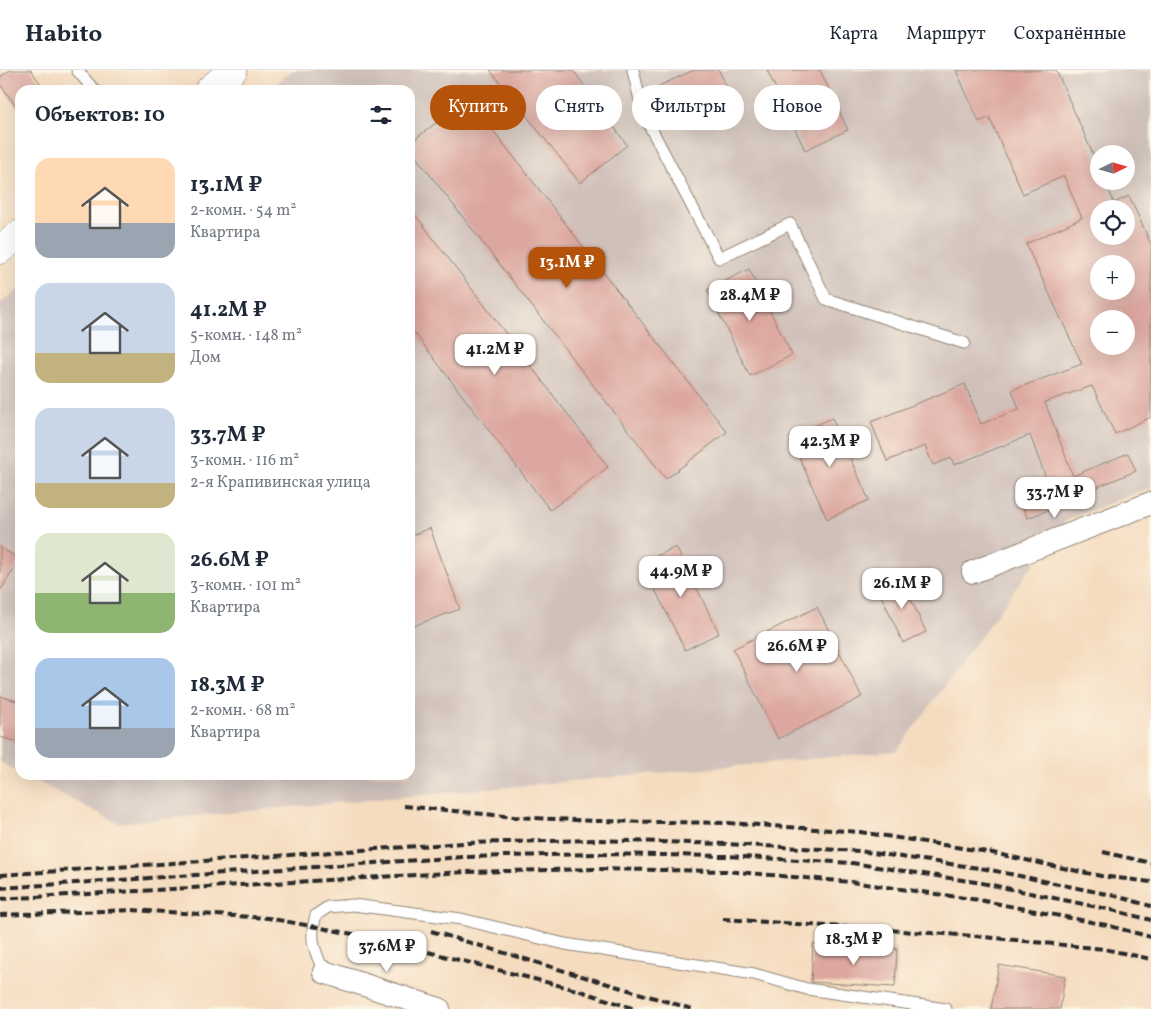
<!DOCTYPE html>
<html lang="ru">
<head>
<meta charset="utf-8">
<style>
	:root { --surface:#fff; --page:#f6f6f7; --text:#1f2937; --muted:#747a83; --line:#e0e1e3; --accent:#b45309 }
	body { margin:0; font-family:Vollkorn,serif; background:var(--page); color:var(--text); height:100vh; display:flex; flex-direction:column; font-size:19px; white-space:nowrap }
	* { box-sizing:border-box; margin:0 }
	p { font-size:16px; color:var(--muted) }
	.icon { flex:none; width:28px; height:28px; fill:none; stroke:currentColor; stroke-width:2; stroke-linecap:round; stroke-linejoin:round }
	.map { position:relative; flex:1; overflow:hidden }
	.details { position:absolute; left:15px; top:15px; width:400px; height:695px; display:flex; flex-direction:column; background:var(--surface); border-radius:15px; box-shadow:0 5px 20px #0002 }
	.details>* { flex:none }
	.banner { position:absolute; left:430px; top:15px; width:475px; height:45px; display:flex; gap:10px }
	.needle { width:32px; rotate:85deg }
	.fabs { position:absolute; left:1090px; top:75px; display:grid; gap:10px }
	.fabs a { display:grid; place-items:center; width:45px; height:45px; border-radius:50%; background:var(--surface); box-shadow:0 5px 20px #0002; font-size:25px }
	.price { position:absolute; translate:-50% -42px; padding:0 11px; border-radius:10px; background:#fff; color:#222; font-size:16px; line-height:32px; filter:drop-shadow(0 1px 2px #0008) }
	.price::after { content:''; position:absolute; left:50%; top:30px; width:15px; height:11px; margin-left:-8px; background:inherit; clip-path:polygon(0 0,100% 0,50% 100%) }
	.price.active { background:var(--accent); color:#fff }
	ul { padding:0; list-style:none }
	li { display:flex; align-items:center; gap:15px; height:125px; padding:0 20px }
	li span { display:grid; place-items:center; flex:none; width:140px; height:100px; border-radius:15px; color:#555 }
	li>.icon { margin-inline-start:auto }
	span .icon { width:60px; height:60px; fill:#fffc; stroke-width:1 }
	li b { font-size:21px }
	h2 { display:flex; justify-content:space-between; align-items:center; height:60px; padding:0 20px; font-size:21px }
	.chip { padding:0 18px; border-radius:22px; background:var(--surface); box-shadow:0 5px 20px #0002; font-size:18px; line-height:45px }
	.chip.active { background:var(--accent); color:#fff }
	header { display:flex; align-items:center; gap:30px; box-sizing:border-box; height:70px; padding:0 25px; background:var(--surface); border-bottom:1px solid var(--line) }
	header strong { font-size:24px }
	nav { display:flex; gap:28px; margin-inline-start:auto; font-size:18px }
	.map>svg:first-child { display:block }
</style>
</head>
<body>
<header>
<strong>Habito</strong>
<nav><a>Карта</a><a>Маршрут</a><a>Сохранённые</a></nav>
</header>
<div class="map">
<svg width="1151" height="939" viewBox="0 0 1151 939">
	<rect width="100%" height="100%" fill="#fcf5e5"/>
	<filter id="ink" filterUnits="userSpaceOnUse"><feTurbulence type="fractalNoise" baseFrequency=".02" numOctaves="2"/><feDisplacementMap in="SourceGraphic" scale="10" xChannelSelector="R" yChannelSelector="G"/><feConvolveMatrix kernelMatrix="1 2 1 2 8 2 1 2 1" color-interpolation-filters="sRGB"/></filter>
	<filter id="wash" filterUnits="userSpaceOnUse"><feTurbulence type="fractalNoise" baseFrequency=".0096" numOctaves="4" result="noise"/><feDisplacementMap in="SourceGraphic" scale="20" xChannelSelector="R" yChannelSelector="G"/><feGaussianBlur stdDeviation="1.12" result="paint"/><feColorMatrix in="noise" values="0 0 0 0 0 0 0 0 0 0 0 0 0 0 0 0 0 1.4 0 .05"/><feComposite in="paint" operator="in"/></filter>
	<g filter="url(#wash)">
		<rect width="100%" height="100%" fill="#f5dcbf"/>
		<path fill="#cfc0ba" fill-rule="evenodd" d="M 293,0 L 1151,0 L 1151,417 L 1065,451 L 897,681 L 118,753 L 25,705 L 410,705 L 410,20 L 268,20 ZM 1099,84 L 1126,84 L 1126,111 L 1099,111 ZM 1099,139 L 1126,139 L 1126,166 L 1099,166 ZM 1099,194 L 1126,194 L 1126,221 L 1099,221 ZM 1099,249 L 1126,249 L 1126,276 L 1099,276 Z
			M 20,218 L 20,703 L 0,692 L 0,234 Z"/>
		<g id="blocks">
			<path fill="#dca7a0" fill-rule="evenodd" d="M 10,0 L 31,0 L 45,20 L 20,20 L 20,42 L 0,14 L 0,7 Z
				M 490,0 L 573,0 L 627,75 L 580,113 Z
				M 694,0 L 719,0 L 731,27 L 664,58 L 648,21 Z
				M 767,0 L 820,0 L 848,60 L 805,80 Z
				M 956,0 L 1056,0 L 1099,98 L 1099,111 L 1105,111 L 1114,133 L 1129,126 L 1151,174 L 1151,347 L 1115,364 L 1092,316 L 1045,332 L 1073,406 L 1128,383 L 1136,401 L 1080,424 L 1081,428 L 1027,448 L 1019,426 L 1048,414 L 1030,365 L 954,395 L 951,388 L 933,395 L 925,376 L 887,391 L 871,352 L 965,314 L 981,354 L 1019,339 L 1012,320 L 1082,294 L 1026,174 L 1082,148 L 1064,106 L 1023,124 L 989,47 L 979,52 ZM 1099,139 L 1126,139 L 1126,166 L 1099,166 ZM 1099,194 L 1126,194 L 1126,221 L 1099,221 ZM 1099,249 L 1126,249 L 1126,276 L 1099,276 Z
				M 468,28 L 727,362 L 666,409 L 410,79 L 410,73 Z
				M 410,138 L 608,397 L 550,440 L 410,257 Z
				M 749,199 L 792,285 L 750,306 L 707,220 Z
				M 832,348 L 869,430 L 827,449 L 790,367 Z
				M 430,458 L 460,539 L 410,557 L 410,466 Z
				M 0,477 L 20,490 L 0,521 Z
				M 676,477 L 719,563 L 685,580 L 642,493 Z
				M 901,508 L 926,562 L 903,573 L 878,519 Z
				M 817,537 L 862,627 L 778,669 L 733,579 Z
				M 0,626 L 20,632 L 20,673 L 0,667 Z
				M 813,874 L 897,879 L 895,917 L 811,912 Z
				M 999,895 L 1065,906 L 1060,939 L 991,939 Z"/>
		</g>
	</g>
	<g filter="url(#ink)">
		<use href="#blocks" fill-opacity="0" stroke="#908475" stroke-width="1"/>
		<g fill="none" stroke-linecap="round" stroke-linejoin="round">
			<defs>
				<path id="service" d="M 77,0 L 94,20
					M 633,0 L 643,43 L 719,188 L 790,154 L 826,229 L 964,273
					M 324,902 C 314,879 309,870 316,845 L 328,837 L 353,835 L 461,849 L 565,874 L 754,904 L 807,919 L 946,939"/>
				<path id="minor" d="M 973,502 L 1151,433
					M 324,902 L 439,939"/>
				<path id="primary" d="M 209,20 L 233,0
					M 0,180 L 20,164"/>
			</defs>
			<use href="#service" stroke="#908475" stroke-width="13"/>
			<use href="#minor" stroke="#908475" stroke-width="24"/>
			<use href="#primary" stroke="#908475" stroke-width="29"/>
			<use href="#service" stroke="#fff" stroke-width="11"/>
			<use href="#minor" stroke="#fff" stroke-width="22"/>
			<use href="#primary" stroke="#fff" stroke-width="28"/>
			<path stroke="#2b2b2b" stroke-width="4" stroke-dasharray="8 4" stroke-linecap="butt" d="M 404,736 L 514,747 L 596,751 L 729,753 L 860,762 L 988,782 L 1101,806 L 1151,812
				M 1103,782 L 1151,793
				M 0,805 L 463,773 L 595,770 L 726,774 L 859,781 L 986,799 L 1116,826 L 1151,836
				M 0,818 L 464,787 L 596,784 L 726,786 L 852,793 L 982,813 L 1112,840 L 1151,850
				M 0,829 L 466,802 L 593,799 L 725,801 L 851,812 L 979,830 L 1106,855 L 1151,867
				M 0,845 L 132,840 L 268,848 L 369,867 L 577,920 L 635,939
				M 723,849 L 975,866 L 1104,879 L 1151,889
				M 431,861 L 692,939"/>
		</g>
	</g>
</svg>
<div class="fabs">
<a><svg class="needle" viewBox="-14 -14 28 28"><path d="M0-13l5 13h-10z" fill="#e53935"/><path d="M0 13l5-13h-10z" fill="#747a83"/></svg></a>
<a><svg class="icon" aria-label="locate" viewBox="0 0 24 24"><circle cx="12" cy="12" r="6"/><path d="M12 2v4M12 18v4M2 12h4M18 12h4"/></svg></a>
<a>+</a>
<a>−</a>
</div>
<b class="price active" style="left:567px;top:219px">13.1M ₽</b>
<b class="price" style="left:750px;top:252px">28.4M ₽</b>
<b class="price" style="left:495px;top:306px">41.2M ₽</b>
<b class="price" style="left:830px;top:398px">42.3M ₽</b>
<b class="price" style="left:1055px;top:449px">33.7M ₽</b>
<b class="price" style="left:681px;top:528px">44.9M ₽</b>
<b class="price" style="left:902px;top:540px">26.1M ₽</b>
<b class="price" style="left:797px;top:603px">26.6M ₽</b>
<b class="price" style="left:854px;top:896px">18.3M ₽</b>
<b class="price" style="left:387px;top:903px">37.6M ₽</b>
<div class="banner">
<a class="chip active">Купить</a>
<a class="chip">Снять</a>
<a class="chip">Фильтры</a>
<a class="chip">Новое</a>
</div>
<section class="details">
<h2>Объектов: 10<svg class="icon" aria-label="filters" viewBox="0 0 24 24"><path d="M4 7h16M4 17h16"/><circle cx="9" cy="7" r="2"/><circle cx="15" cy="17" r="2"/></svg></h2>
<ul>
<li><span style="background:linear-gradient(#ffd9b3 65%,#9aa5b1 0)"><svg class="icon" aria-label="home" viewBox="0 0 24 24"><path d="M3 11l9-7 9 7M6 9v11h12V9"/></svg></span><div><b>13.1M ₽</b><p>2-комн. · 54 m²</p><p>Квартира</p></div></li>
<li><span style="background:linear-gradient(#c9d6e8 70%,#c2b280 0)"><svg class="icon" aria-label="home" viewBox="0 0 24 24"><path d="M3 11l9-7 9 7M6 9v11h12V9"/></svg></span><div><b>41.2M ₽</b><p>5-комн. · 148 m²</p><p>Дом</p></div></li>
<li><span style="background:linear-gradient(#c9d6e8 75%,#c2b280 0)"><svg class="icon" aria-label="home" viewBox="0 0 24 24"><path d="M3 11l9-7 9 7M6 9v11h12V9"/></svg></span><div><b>33.7M ₽</b><p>3-комн. · 116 m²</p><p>2-я Крапивинская улица</p></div></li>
<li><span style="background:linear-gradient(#dfe7d0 60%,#8fb573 0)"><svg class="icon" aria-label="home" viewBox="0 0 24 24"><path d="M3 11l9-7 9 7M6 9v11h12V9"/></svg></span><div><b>26.6M ₽</b><p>3-комн. · 101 m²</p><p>Квартира</p></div></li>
<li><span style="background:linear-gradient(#a9c7e8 70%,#9aa5b1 0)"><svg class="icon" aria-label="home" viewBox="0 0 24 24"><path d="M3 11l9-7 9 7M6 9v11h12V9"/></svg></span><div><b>18.3M ₽</b><p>2-комн. · 68 m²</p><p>Квартира</p></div></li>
</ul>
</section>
</div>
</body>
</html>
